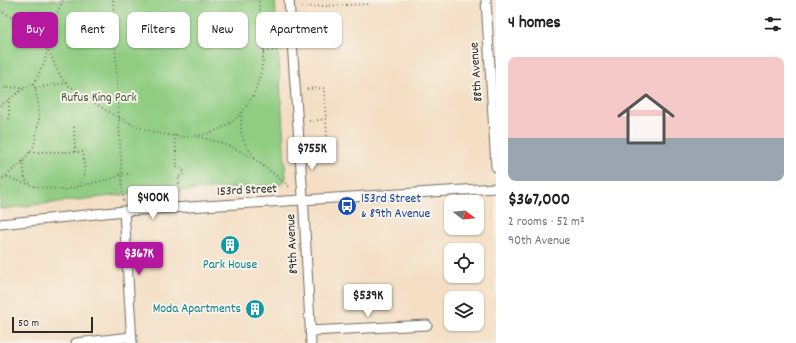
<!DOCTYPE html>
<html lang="en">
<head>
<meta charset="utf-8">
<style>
	:root { --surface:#fff; --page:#f6f6f6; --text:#222; --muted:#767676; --line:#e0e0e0; --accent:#b5179e }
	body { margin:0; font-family:Dekko,sans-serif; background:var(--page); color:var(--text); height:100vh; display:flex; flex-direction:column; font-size:15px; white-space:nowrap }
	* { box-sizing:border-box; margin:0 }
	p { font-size:13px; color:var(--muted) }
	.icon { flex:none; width:22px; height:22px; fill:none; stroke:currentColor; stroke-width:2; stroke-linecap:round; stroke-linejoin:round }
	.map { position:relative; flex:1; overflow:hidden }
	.panel { display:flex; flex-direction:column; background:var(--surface); width:300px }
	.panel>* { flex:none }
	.hud { position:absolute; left:12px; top:12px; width:380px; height:36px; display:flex; gap:8px }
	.needle { width:26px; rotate:106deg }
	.buttons { position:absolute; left:444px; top:195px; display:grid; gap:8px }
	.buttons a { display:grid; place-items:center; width:40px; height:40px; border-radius:8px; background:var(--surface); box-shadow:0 1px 3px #0004; font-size:20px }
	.scale { position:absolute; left:12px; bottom:10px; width:81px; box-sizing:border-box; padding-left:4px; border:2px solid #2b2b2b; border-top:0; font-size:11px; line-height:14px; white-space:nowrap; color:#2b2b2b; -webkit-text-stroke:3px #f7f3e8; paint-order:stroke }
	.price { position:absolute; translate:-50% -34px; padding:0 9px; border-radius:4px; background:#fff; color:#222; font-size:13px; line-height:26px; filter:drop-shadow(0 1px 2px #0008) }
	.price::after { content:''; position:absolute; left:50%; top:24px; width:12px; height:9px; margin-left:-6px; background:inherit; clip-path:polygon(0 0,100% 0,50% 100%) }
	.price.active { background:var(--accent); color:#fff }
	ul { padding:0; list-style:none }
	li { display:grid; align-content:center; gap:8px; height:212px; padding:0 12px }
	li+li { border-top:1px solid var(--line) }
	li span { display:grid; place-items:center; height:124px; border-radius:8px; color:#555 }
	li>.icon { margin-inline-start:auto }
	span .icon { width:72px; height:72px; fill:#fffc; stroke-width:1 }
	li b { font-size:17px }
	h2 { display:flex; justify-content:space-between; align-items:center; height:48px; padding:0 12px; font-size:17px }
	.tag { padding:0 14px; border-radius:8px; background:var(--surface); box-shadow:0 1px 3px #0004; font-size:14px; line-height:36px }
	.tag.active { background:var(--accent); color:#fff }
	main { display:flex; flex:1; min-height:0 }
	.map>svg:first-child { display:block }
</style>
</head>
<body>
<main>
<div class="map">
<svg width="496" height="343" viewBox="0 0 496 343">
	<rect width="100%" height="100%" fill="#f7f3e8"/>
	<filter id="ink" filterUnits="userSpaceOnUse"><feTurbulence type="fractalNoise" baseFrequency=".025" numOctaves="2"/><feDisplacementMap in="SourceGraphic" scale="8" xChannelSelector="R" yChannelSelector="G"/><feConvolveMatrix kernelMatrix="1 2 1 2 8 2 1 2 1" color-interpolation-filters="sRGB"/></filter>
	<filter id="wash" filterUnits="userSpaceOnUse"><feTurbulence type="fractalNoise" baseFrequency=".012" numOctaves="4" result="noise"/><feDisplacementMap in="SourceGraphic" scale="16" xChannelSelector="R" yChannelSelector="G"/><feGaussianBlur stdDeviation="0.9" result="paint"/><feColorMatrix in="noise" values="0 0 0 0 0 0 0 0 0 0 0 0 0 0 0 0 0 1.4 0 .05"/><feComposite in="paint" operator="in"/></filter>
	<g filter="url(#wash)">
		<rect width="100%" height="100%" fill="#f4dfc5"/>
		<path fill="#90cd83" stroke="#5e7c57" d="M 0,0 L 275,0 L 286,178 L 280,185 L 129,194 L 0,209 Z"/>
	</g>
	<g filter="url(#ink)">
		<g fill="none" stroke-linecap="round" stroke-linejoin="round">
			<defs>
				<path id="street" d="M 289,0 L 304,211 L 311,343
					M 486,0 L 496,167
					M 124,211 L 132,343
					M 0,224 L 124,211 L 496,188
					M 310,331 L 427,325
					M 76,343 L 132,337"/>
			</defs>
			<use href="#street" stroke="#716a61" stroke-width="11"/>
			<path stroke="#716a61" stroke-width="2" stroke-dasharray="1 3" stroke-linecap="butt" d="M 113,0 L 123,201
				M 302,7 L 368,4
				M 0,10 L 34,32 L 51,27
				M 34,32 C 38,37 43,43 47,49 C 54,59 57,74 66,83 C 69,87 75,88 78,91 C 86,96 93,102 101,107 C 202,174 286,122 258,0
				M 264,51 L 282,49
				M 0,88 L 27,87 L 34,84
				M 35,88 L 65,83
				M 307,89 L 324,88 L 328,154 L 311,155
				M 0,106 L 26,87
				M 242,112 C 239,133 242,143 256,159
				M 9,119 L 9,101
				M 309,121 L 326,119
				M 74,127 L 75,152
				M 175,135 L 177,167 L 182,168 L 184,172 L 182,176 L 178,177 L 179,185
				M 198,137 C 240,145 259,162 291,188
				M 30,152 L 83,152 L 85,173 L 79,186
				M 23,161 L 25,180 L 31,184
				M 7,177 L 33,186 L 64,190 L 114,178 L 121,174 L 131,174
				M 0,181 L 23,161 L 34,146 L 39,119 L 38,102 L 34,84 L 45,61 L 50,29 L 63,0"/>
			<use href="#street" stroke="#fff" stroke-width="9"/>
		</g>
	</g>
	<defs>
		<symbol id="bus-disc" viewBox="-11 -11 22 22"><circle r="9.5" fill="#1a4fb4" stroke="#f7f3e8"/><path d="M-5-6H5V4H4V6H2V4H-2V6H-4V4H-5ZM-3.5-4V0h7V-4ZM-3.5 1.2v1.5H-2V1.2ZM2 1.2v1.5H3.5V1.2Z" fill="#fff"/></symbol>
		<symbol id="building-disc" viewBox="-11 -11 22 22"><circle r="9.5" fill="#0f9aa8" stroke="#f7f3e8"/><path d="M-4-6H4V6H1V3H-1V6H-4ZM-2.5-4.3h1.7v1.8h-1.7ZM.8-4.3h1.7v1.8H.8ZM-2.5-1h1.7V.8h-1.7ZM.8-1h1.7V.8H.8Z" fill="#fff"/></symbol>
	</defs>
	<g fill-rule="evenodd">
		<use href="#bus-disc" x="336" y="195" width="22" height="22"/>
		<use href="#building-disc" x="219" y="234" width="22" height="22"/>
		<use href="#building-disc" x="244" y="298" width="22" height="22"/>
	</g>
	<g text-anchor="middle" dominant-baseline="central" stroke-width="4" stroke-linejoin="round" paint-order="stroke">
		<g font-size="13" fill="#2b2b2b" stroke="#f7f3e8">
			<text transform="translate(477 72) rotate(-94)">88th Avenue</text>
			<text transform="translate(247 191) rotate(-3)">153rd Street</text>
			<text transform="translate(293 244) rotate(-93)">89th Avenue</text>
		</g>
		<g font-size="13" fill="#495c45" stroke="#f7f3e8">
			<text x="99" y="98">Rufus King Park</text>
		</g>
		<g font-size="13" fill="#164399" stroke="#f7f3e8" text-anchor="start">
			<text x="361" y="199">153rd Street<tspan x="361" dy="15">&amp; 89th Avenue</tspan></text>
		</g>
		<g font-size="13" fill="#0d838f" stroke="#f7f3e8">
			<text x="230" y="265">Park House</text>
			<text x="241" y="309" text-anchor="end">Moda Apartments</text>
		</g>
	</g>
</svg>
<div class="buttons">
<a><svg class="needle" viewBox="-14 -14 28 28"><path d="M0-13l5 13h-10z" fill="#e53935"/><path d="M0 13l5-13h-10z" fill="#767676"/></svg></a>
<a><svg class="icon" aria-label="locate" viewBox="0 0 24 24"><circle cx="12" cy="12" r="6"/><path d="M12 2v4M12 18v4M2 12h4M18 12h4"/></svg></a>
<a><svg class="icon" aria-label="layers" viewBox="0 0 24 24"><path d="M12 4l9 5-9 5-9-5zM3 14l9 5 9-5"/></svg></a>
</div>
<div class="scale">50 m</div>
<b class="price" style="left:312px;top:171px">$755K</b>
<b class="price" style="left:153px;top:220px">$400K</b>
<b class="price active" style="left:139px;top:276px">$367K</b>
<b class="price" style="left:368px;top:318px">$539K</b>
<div class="hud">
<a class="tag active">Buy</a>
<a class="tag">Rent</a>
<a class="tag">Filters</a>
<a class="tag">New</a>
<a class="tag">Apartment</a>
</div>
</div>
<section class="panel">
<h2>4 homes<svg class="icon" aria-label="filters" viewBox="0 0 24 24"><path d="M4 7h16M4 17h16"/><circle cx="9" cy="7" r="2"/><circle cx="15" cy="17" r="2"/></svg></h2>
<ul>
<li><span style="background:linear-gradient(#f6c9c9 65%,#9aa5b1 0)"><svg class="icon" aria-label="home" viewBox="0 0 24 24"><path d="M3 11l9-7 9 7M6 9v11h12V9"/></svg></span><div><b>$367,000</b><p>2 rooms · 52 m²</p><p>90th Avenue</p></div></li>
</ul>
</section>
</main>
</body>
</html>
